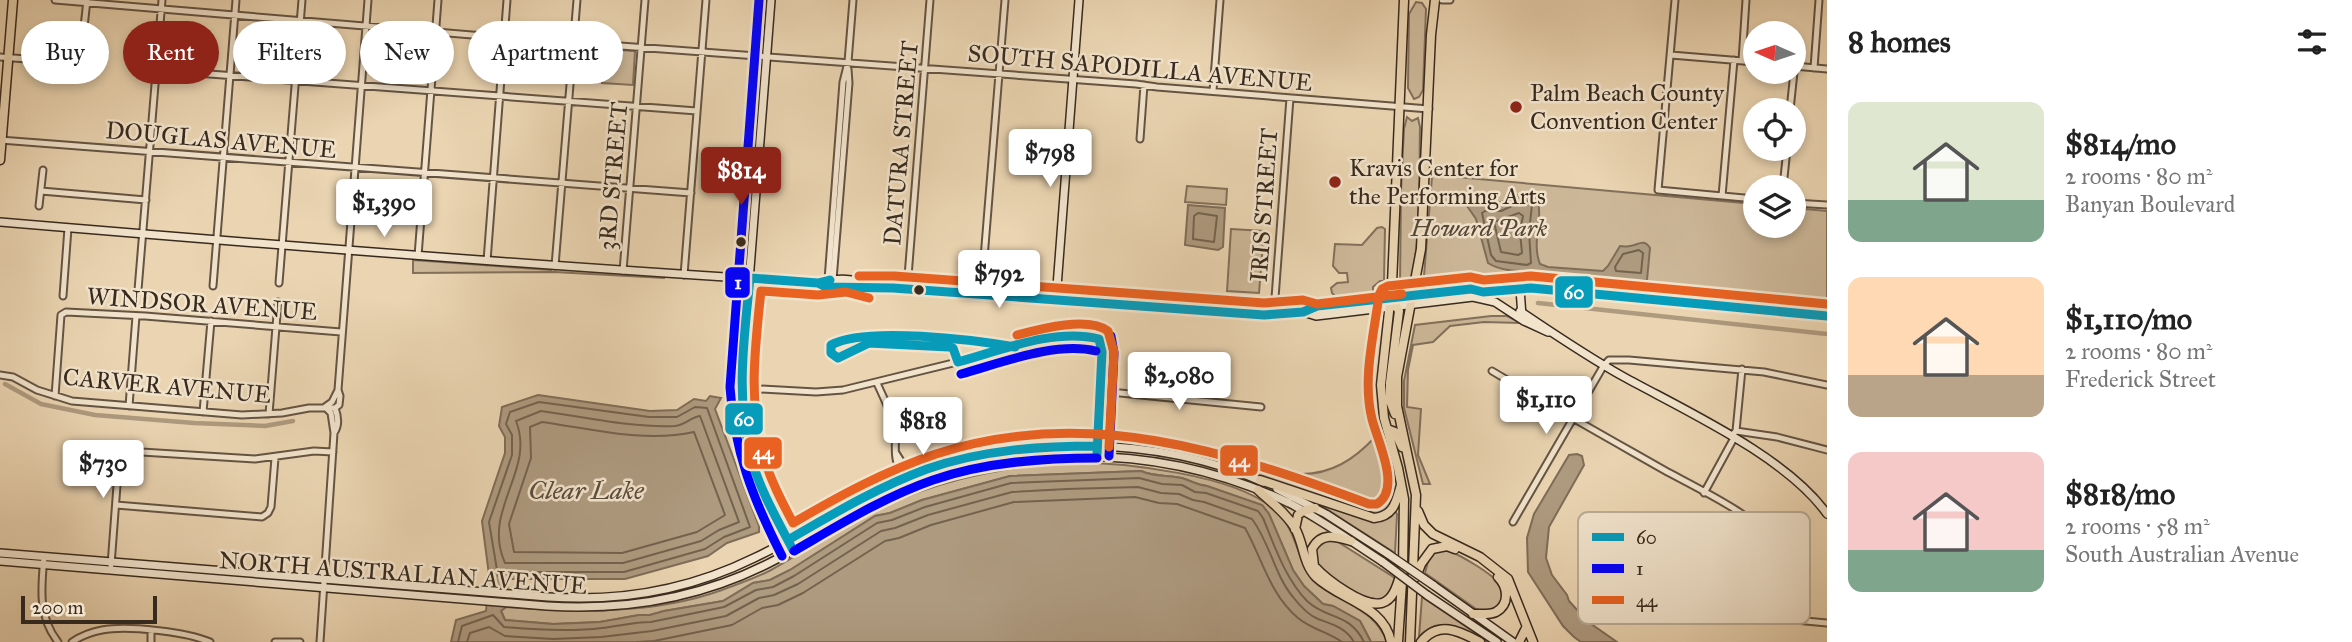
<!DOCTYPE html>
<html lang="en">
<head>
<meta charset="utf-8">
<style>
	:root { --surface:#fff; --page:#f6f6f6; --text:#222; --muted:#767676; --accent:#8f2418 }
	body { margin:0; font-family:"IM FELL Great Primer",serif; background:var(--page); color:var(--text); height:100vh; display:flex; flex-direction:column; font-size:26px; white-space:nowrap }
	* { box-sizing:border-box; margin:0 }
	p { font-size:23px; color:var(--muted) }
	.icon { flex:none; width:38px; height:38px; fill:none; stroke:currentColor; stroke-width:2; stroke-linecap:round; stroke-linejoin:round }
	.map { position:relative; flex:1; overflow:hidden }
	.side { display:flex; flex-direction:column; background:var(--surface); width:525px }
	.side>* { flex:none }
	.guide { position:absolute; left:21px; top:21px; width:665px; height:63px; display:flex; gap:14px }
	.needle { width:46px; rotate:273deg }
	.fabs { position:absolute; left:1743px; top:21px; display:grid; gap:14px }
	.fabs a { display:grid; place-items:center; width:63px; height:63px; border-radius:50%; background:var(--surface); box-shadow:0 4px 10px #0003; font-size:35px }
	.scale { position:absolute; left:21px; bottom:18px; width:136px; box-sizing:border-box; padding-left:7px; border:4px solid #392a1e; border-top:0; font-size:19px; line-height:24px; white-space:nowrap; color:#392a1e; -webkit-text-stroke:5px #f1e3cc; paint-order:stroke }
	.price { position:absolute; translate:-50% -60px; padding:0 16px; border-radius:7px; background:#fff; color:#222; font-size:23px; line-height:46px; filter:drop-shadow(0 2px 4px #0008) }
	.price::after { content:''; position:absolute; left:50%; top:42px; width:21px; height:16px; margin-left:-10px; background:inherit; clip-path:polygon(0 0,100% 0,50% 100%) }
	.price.active { background:var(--accent); color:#fff }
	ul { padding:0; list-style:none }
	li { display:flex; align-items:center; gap:21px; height:175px; padding:0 21px }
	li span { display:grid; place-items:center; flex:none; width:196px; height:140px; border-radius:14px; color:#555 }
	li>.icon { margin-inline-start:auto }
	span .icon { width:84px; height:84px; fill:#fffc; stroke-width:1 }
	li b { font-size:30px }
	h2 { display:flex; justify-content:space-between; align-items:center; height:84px; padding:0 21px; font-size:30px }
	.pill { padding:0 24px; border-radius:32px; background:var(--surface); box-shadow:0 4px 10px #0003; font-size:24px; line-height:63px }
	.pill.active { background:var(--accent); color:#fff }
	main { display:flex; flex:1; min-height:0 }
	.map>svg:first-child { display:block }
</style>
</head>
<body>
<main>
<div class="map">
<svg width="1827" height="642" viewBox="0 0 1827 642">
	<rect width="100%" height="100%" fill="#ead4b1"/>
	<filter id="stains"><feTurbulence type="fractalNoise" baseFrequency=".00286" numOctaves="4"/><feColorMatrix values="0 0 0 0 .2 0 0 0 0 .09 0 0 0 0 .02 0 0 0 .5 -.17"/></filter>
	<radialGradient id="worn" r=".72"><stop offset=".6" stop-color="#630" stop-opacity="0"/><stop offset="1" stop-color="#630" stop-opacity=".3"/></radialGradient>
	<path fill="#ccb798" stroke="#82705b" stroke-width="2" d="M 1416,2 L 1422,3 L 1426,9 L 1423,90 L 1419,97 L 1414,99 L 1408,88 L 1409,14 Z
		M 605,49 L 635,51 L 633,85 L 602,83 Z
		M 1407,117 L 1412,121 L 1418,118 L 1420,127 C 1419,155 1422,274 1406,288 L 1400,286 L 1401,190 L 1404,129 Z
		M 1434,175 L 1755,204 L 1755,226 L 1794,226 L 1794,208 L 1827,211 L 1827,310 L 1646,290 L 1492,276 L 1431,284 L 1424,276 L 1432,177 Z
		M 1187,186 L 1227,189 L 1226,205 L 1185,202 Z
		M 1382,227 L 1385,229 L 1384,281 L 1380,281 L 1373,287 L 1373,294 L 1336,297 L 1332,293 L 1331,288 L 1337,283 L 1348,282 L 1347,273 L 1339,273 L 1333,266 L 1335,244 L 1362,245 L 1377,228 Z
		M 1231,229 L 1264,231 L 1259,293 L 1227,291 Z
		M 413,260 L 551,270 L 552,267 L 664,276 L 664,278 L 554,272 L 413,273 Z
		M 1491,316 L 1507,316 L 1521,323 L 1484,322 L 1450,326 L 1433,342 L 1413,345 L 1408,370 L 1407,407 L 1421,409 L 1418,455 L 1430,484 L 1423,484 L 1404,408 L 1404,381 L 1415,325 Z
		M 1375,432 L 1379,435 L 1394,489 L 1391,507 L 1377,516 L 1239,469 L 1240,460 C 1259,464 1280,473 1299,474 C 1331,475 1355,459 1376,436 Z
		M 1062,462 C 1116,462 1244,473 1281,516 C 1298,536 1298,565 1315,581 C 1341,605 1373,606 1387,642 L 1371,642 L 1360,621 L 1333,606 L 1323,604 L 1304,586 L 1293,570 L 1269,514 L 1262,505 L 1207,486 C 1198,485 1193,482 1185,479 C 1171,474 1156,478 1141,471 L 1010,476 L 922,500 L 890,513 L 875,516 L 790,570 L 770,580 L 753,583 L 723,601 L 664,611 L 650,615 L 639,615 L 600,622 L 553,624 L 505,620 L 501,611 L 506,607 C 578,612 652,615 722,590 C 738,584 756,578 771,570 C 802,553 831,532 863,516 C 930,482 988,470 1062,462 Z
		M 1318,502 L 1370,520 L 1395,511 L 1397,514 L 1395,553 L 1317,503 Z
		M 1326,539 L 1338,542 L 1395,578 C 1391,592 1387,601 1371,601 C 1353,591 1289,562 1326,539 Z
		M 1438,550 C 1439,550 1447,551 1449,551 C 1460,555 1493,574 1499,584 C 1512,601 1494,616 1476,609 L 1425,573 L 1430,554 Z
		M 1422,597 L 1489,642 C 1465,638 1444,609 1419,637 Z"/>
	<path fill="#ae9a7f" stroke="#7f6d58" stroke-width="2" d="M 1523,193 L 1537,198 C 1544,218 1531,242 1540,264 L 1548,267 L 1603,271 L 1608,266 L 1620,246 C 1623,246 1626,247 1630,246 C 1638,245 1644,238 1650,248 L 1647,280 C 1624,285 1573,274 1547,272 C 1528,270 1505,274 1488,263 L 1476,219 L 1465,203 L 1468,197 C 1500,207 1494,205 1523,193 Z
		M 1188,205 L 1225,208 L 1223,247 L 1218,250 L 1185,245 Z
		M 538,395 L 650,411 L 677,410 L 694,399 L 706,401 L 710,396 L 721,398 L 715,409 L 759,526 L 759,532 L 727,543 L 708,556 L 625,579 L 508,579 L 506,607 L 501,611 L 505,620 L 553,624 L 600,622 L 639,615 L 650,615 L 664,611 L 723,601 L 753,583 L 770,580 L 790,570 L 875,516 L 890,513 L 922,500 L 1010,476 L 1141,471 C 1156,478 1171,474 1185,479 C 1193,482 1198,485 1207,486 L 1262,505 L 1269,514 L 1293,570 L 1304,586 L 1323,604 L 1333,606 L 1360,621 L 1371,642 L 451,642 L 456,620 L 486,611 L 489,575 L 482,521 L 505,453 L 505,437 L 499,426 L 502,407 Z
		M 1577,454 L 1582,456 L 1584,465 L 1549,527 L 1546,558 L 1552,575 L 1567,595 L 1569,601 L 1587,621 L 1617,642 L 1581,642 L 1574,637 L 1563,626 L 1528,572 L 1527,538 L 1534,514 L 1569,455 Z"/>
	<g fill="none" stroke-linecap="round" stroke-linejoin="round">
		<path stroke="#74624e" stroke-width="2" d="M 1523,201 L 1530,202 L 1532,205 L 1529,232 L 1531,263 L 1527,265 L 1496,261 L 1491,255 L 1482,213 L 1485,211 L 1501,211 Z
			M 1198,213 L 1217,216 L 1214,242 L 1193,239 L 1194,216 Z
			M 1519,213 L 1523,216 L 1520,232 L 1522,253 L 1518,255 L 1501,252 L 1494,222 Z
			M 1639,250 L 1643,253 L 1641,273 L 1616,271 L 1615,267 L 1623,254 Z
			M 539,402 L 649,417 L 677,417 L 695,407 L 707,408 L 750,527 L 724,537 L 705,549 L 624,572 L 509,572 L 498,576 L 489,522 L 512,455 L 512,435 L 506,424 L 510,412 Z
			M 541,411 C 585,417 631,428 675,426 C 685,425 691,417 700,416 L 739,522 L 719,530 L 701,541 L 623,563 L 505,563 C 481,510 536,471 516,421 Z
			M 542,422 C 592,429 645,443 694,432 L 725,515 L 697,532 L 622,553 L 514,552 L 509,524 L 531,458 L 530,427 Z
			M 458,642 L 462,626 L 493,615 L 504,627 C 537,630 570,632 602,628 C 619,626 634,622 651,622 L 724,607 L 756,590 L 773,587 L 794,576 L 877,523 L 892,520 L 925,507 L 1011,483 L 1139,478 L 1162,484 L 1182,485 L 1195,492 L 1206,493 L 1258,511 L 1263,518 C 1275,547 1285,578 1307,601 C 1327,620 1349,612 1364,642
			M 467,642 L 470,633 L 489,627 L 505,636 L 553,639 L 601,637 L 652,631 L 726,616 L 759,598 L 774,595 L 798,584 L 881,531 L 895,528 L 928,515 L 1012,492 L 1067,489 L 1138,487 L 1161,493 L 1179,494 L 1193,500 L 1204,502 L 1252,519 C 1270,543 1274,574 1293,597 C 1300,606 1308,615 1318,619 C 1332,624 1346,628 1354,642
			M 637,642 L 654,641 L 732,625 L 762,608 L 778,605 L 803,593 L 885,541 L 899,538 L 931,525 L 1014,502 L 1135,497 L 1159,503 L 1177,504 L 1245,528 C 1262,558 1270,595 1298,618 C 1311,629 1328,632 1342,642"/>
		<path stroke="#ae9a7f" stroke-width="4.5" d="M 1538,303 L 1827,334
			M 5,384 L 41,404 L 95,415 L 194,423 L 265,426 L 293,421"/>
		<defs>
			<path id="street" d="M 55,0 L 472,35 L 1136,84 L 1157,87 L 1429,109
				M 1442,0 L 1450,0
				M 1675,0 L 1658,190 L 1755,199
				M 1671,55 L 1755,62
				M 0,57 L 80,63 L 87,0
				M 1742,61 L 1746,0
				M 1794,66 L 1827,69
				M 1814,68 L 1819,0
				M 156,70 L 697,111
				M 1213,91 L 1220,0
				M 1790,110 L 1794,72
				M 1140,139 L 1144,85
				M 0,140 L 691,193
				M 1783,187 L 1787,149
				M 41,191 L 146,200
				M 1722,196 L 1734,60
				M 1794,203 L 1827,205
				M 39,206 L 43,170
				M 418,256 L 438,0
				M 487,261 L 507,0
				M 555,266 L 577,0
				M 623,271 L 645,0
				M 684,275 L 706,0
				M 828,280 L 843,82 L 848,62 L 853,0
				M 833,280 L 849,83 L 848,69
				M 279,283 L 302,0
				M 213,286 L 236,0
				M 907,289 L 930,0
				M 138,290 L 162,0
				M 981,295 L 1005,0
				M 63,296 L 68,228
				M 1278,314 L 1275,298 L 1290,98
				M 1492,371 C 1549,405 1606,437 1664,470 C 1695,487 1755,515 1775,543 C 1790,565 1791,595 1795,620 L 1827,623
				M 0,375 L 13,377 L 37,390 L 72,401 L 242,415 L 282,413 L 309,408 L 335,408
				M 877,383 C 883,397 893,415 895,431 C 897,450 890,462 908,477
				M 742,388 L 816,392 L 843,390 L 1051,339 L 1094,337 L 1099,339 L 1102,352 L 1097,455
				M 1100,391 L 1261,407
				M 55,396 L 61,315 L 66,312 L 145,316 L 341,332
				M 129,406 L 136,316
				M 203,412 L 211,321
				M 269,414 L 278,302
				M 1736,431 L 1742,369
				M 334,433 C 339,426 338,416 335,408 L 339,405 L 340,396 L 338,390 L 368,0
				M 1731,436 L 1736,431 L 1777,437 L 1827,450
				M 896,453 L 906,469 L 908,477
				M 1704,493 L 1734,438
				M 116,505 L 262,517 L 268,513 L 271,507 L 275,458
				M 1513,522 L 1604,365 L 1609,360 L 1629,360 L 1764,372 L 1827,385
				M 44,557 C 41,588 38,617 58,642
				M 111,565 L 119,459 L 125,451 L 255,459 L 314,451 L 333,452
				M 72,642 C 81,636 91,632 102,630 C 127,625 187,632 210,642
				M 151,642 L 151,631
				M 275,642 L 300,642
				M 320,642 L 334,433 L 331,413 L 325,407 L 332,402 L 338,390"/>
			<path id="secondary" d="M 771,0 L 743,358 C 738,435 755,476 790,543
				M 0,222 C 272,245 545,266 818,283 C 835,278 858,277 873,287
				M 818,283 L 826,287 L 893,288 L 1264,315 L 1303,312 L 1317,306 L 1452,291 L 1471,289 L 1483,292 L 1531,288 L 1827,316
				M 1520,289 L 1522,316
				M 1473,297 L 1495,302 L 1524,321 L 1548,332
				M 1056,300 L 1079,0
				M 1520,311 C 1554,334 1588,357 1624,377 C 1686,411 1787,457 1827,514
				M 1303,312 L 1316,316 L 1333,314 L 1473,297 L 1482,292
				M 1277,489 L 1326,514 L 1388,554
				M 0,553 L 548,597 C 620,602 689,590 754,558 C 807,533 855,499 910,476 C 1015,433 1159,436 1263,482
				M 0,561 L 547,606 C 627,611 706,597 777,559 C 810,542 841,520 874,503 C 1003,440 1159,441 1289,503 C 1322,520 1352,542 1383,562
				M 1433,585 L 1513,642
				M 1427,595 L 1497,642"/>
			<path id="primary" d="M 0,160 L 13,0
				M 1391,298 L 1399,311 L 1390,383 L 1390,401 L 1395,414
				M 1387,429 L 1395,432 L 1402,447
				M 1260,480 L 1374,518 C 1394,516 1396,502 1401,485
				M 1258,490 C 1271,502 1286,513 1295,528 C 1304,544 1303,564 1316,577 C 1340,600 1384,605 1391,642
				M 1418,511 L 1424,525 L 1433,534 L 1480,557 L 1508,579 L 1533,642
				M 1295,529 L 1298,515 L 1303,511 L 1315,508
				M 1351,541 C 1335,536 1321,532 1312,549 L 1314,566 C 1326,579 1363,608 1382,603 C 1393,600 1397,586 1400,576
				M 1416,577 L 1421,564 L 1432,549 L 1447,546 L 1455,549
				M 1473,614 C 1481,614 1490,615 1496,612 C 1510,604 1508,587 1498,577
				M 1398,642 L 1403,567 L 1404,499 L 1398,468 L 1384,418 L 1381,385 L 1392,284 L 1404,0
				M 1410,642 L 1416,495 L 1397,406 L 1397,377 L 1421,249 L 1431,35 L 1435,0
				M 1421,642 C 1439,620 1459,631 1480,642
				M 1519,642 L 1526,628"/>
		</defs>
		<use href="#street" stroke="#655443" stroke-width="9"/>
		<use href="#secondary" stroke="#392a1e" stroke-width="10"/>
		<use href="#primary" stroke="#392a1e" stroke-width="11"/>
		<use href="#street" stroke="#f1e3cc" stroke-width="5"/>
		<use href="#secondary" stroke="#f1e3cc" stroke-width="7"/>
		<use href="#primary" stroke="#ead4b1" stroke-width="8"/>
		<defs>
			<path id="secondary-bridge" d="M 1388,554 L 1433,585
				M 1383,562 L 1427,595"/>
		</defs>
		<use href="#secondary-bridge" stroke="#392a1e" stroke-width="10" stroke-linecap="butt"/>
		<use href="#secondary-bridge" stroke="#f1e3cc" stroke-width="7"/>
		<defs>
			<path id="bus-1" d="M 750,278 C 744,338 735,402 752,461 C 761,492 778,521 793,550
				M 750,278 L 818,283 L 830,280
				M 818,283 L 826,287 L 893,288 L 1264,315 L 1303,312 L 1317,306 L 1471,289 L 1483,292 L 1531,288 L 1827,316
				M 958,362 L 953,348 L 949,347 L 869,343 L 838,358 L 831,353 L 831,345 C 865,326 975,340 1015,347
				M 958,362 C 1002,350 1054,328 1099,339
				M 1097,455 L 1102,352 L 1099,339
				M 788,540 C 833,514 878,487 927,469 C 981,450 1040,446 1097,446"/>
			<path id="bus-2" d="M 759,0 L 730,387 C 734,451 753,499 782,556
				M 961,374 C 1001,363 1056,341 1096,351
				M 1109,456 L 1114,353 L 1111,336
				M 794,551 C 839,525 884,497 933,480 C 985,462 1042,458 1097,458"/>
			<path id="bus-3" d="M 859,276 L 894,276 L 1264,303 L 1303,300 L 1317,304 L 1402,294
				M 869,298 L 846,292 L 818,295 L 761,291 C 755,346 748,404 764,458 C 771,481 782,502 793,523 C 839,496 885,471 936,454 C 1086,405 1227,451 1369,504 L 1377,504 C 1402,489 1377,440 1372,419 C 1362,379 1374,335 1379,295 L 1382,289 L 1388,286 L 1470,277 L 1484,280 L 1531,276 L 1827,304
				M 1017,335 C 1040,329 1088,316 1108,331 L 1114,352 L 1109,447"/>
		</defs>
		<use href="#bus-1" stroke="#f1e3cc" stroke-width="14"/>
		<use href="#bus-2" stroke="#f1e3cc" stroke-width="14"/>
		<use href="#bus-3" stroke="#f1e3cc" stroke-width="14"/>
		<use href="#bus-1" stroke="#069cbc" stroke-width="9"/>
		<use href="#bus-2" stroke="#00f" stroke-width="9"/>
		<use href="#bus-3" stroke="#e96222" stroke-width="9"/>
	</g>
	<g fill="#8f2418" stroke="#f1e3cc" stroke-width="2.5">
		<circle cx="1516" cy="107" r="7"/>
		<circle cx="1335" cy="182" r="7"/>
	</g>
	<g fill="#392a1e" stroke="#f1e3cc" stroke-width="2.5">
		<circle cx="741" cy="242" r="6"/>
		<circle cx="919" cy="290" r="6"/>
	</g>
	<g text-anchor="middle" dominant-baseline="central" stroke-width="5" stroke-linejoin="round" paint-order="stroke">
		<g font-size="24" fill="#392a1e" stroke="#f1e3cc">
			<text transform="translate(1140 68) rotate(5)">SOUTH SAPODILLA AVENUE</text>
			<text transform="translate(221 140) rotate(5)">DOUGLAS AVENUE</text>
			<text transform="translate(901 143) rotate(-85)">DATURA STREET</text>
			<text transform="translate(613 176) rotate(-85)">3RD STREET</text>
			<text transform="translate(1264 205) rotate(-86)">IRIS STREET</text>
			<text transform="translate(202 304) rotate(4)">WINDSOR AVENUE</text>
			<text transform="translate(167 386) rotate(5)">CARVER AVENUE</text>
			<text transform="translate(403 573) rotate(4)">NORTH AUSTRALIAN AVENUE</text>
		</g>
		<g font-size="24" fill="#392a1e" stroke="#f1e3cc" text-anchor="start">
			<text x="1530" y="93">Palm Beach County<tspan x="1530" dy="28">Convention Center</tspan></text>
			<text x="1349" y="168">Kravis Center for<tspan x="1349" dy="28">the Performing Arts</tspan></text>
		</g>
		<g font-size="24" font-style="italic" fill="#564636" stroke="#f1e3cc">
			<text x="1479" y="228">Howard Park</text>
		</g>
		<g font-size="26" font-style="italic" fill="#5c4c3b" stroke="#f1e3cc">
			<text x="586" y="490">Clear Lake</text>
		</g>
	</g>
	<rect x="1578" y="512" width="232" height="112" rx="10" fill="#f1e3cc" stroke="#baac98" stroke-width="2"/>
	<rect x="1592" y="533" width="32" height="8" fill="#069cbc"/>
	<rect x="1592" y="564" width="32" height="9" fill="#00f"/>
	<rect x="1592" y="596" width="32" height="8" fill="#e96222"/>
	<g font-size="19" fill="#392a1e">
		<text x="1636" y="544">60</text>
		<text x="1636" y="575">1</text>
		<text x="1636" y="607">44</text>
	</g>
	<g stroke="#f1e3cc" stroke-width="2.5">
		<rect x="724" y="266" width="27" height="33" rx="7" fill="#00f"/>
		<rect x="1554" y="275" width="40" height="34" rx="7" fill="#069cbc"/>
		<rect x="724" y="402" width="40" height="34" rx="7" fill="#069cbc"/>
		<rect x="743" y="436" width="40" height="34" rx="7" fill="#e96222"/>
		<rect x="1219" y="444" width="40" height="33" rx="7" fill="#e96222"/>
	</g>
	<g font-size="19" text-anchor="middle" font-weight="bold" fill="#fff">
		<text x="738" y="289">1</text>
		<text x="1574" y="299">60</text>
		<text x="744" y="426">60</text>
		<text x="763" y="459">44</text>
		<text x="1239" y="467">44</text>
	</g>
	<rect width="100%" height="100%" filter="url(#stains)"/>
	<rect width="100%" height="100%" fill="url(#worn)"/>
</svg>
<div class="fabs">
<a><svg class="needle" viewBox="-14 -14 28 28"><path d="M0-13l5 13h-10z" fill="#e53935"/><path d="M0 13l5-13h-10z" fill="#767676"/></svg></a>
<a><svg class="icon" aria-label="locate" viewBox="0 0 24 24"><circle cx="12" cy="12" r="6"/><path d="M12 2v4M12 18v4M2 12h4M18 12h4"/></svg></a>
<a><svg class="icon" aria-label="layers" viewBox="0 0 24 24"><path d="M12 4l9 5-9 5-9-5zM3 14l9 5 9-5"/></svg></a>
</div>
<div class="scale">200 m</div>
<b class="price" style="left:1050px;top:189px">$798</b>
<b class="price active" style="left:741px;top:207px">$814</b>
<b class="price" style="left:384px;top:239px">$1,390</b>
<b class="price" style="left:999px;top:310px">$792</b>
<b class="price" style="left:1179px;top:412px">$2,080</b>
<b class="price" style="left:1546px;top:436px">$1,110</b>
<b class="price" style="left:923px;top:457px">$818</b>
<b class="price" style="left:103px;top:500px">$730</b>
<div class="guide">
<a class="pill">Buy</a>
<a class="pill active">Rent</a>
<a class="pill">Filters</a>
<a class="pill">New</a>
<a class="pill">Apartment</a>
</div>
</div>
<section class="side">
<h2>8 homes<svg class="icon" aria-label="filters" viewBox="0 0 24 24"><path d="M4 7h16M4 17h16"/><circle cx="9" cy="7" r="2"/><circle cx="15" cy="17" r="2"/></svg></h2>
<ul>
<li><span style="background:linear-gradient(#dfe7d0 70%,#7fa58c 0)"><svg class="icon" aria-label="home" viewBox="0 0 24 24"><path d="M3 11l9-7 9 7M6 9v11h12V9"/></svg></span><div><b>$814/mo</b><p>2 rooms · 80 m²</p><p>Banyan Boulevard</p></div></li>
<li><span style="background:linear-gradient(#ffd9b3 70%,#b9a48a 0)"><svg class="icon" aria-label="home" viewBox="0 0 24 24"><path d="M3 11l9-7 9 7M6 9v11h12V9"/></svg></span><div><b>$1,110/mo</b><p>2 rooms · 80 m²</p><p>Frederick Street</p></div></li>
<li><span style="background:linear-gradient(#f6c9c9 70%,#7fa58c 0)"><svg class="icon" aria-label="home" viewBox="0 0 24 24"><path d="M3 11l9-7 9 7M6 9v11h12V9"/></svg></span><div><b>$818/mo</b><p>2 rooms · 58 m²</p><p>South Australian Avenue</p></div></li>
</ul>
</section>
</main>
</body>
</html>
